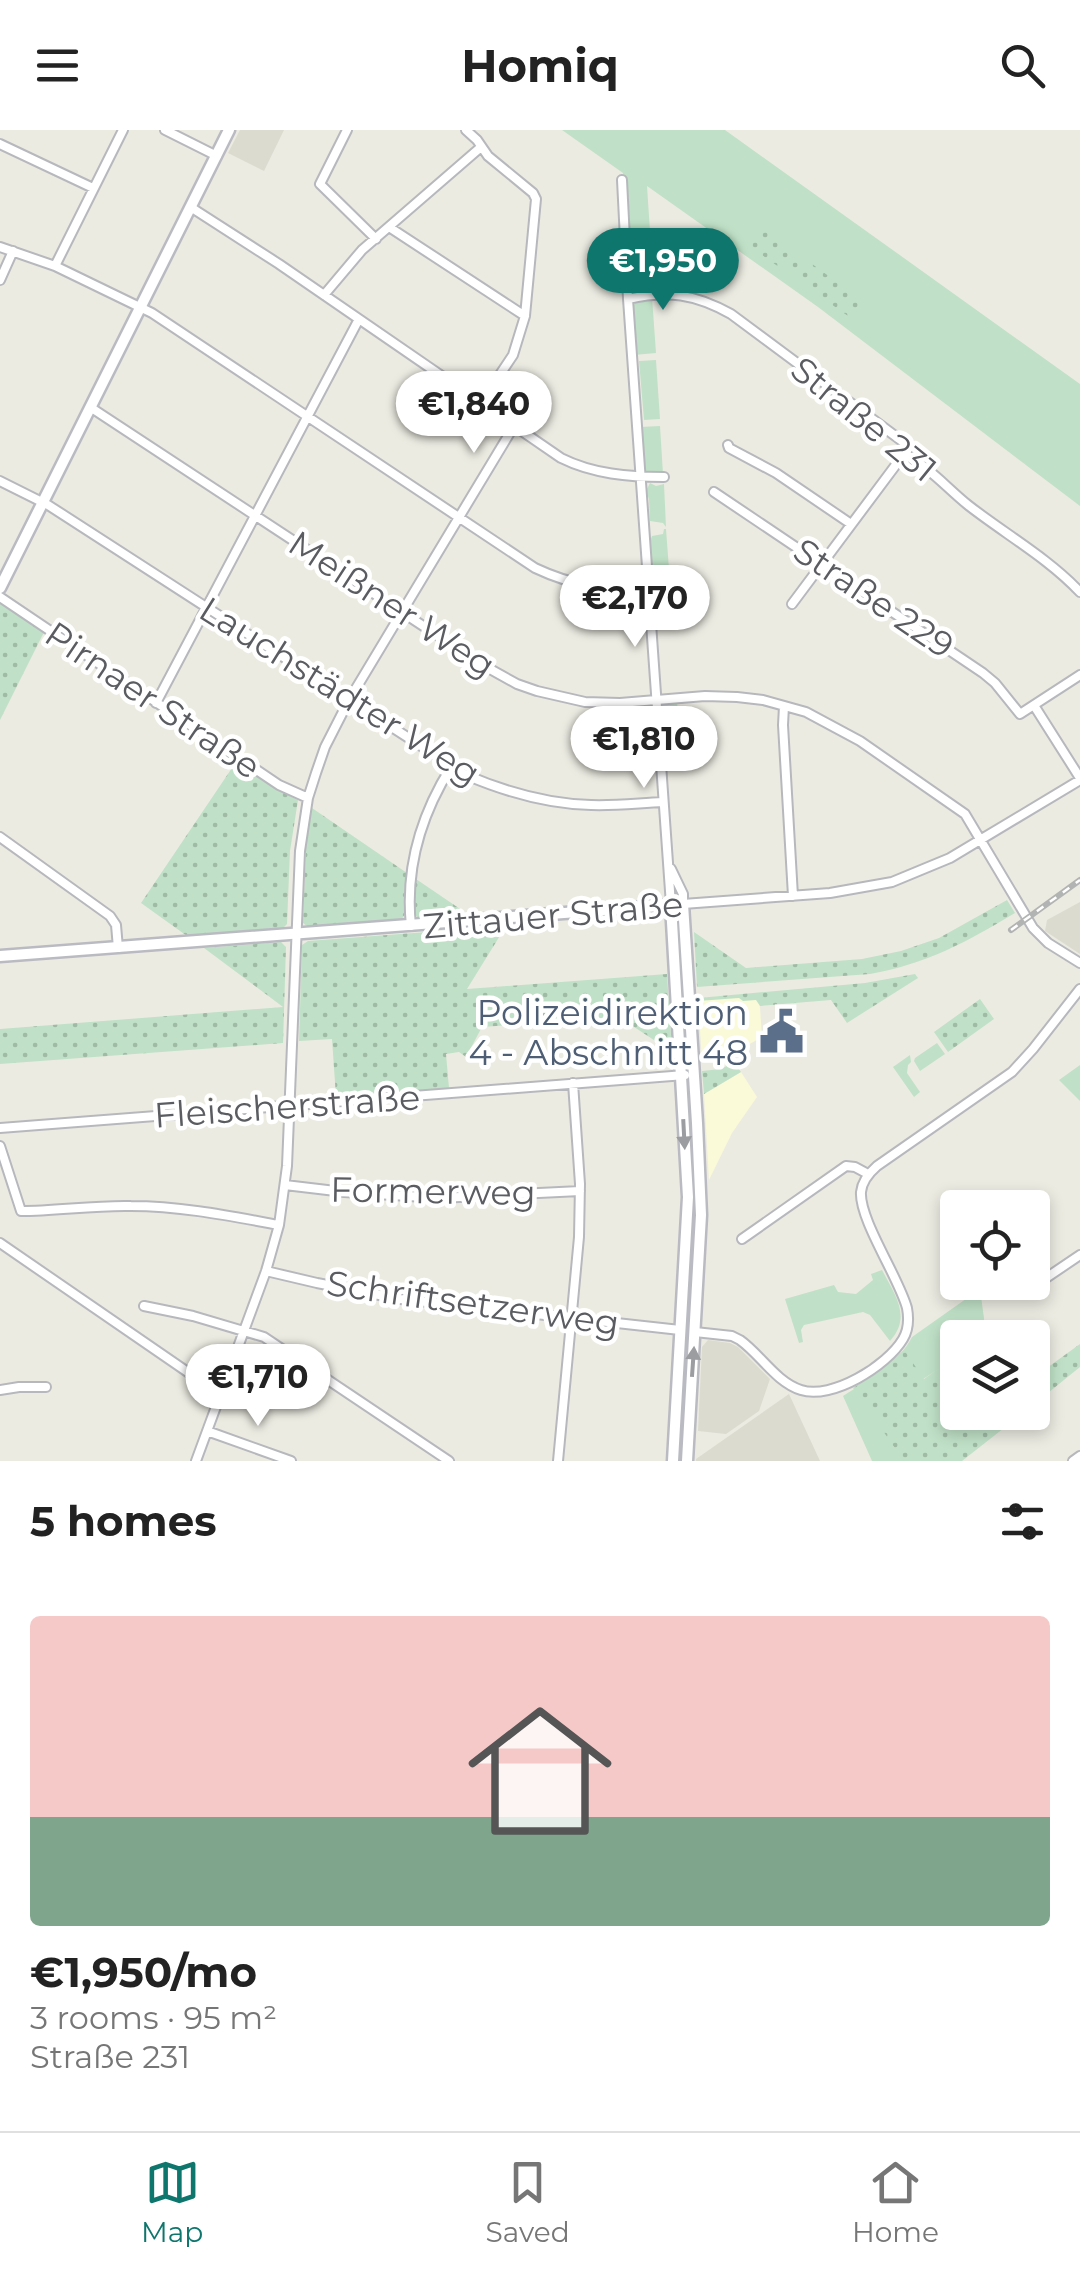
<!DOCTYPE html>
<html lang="en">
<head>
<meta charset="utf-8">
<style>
	:root { --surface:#fff; --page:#f2f2f2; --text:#222; --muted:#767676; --line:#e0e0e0; --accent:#0f766e }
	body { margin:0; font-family:Montserrat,sans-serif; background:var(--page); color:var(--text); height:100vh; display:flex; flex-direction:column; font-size:38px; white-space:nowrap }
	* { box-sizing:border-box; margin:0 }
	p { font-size:32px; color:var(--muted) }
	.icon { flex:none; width:55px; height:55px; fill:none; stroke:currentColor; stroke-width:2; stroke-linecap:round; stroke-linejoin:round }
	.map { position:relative; height:1331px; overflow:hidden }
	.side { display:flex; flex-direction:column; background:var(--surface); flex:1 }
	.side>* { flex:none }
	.tools { position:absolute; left:940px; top:1060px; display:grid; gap:20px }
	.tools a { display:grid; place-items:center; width:110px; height:110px; border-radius:10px; background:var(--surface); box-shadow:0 5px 15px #0003; font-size:50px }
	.price { position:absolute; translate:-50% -85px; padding:0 22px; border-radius:35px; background:#fff; color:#222; font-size:32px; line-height:65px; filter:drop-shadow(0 2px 5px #0008) }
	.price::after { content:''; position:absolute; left:50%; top:60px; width:30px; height:22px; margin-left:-15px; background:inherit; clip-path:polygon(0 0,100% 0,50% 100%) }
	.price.selected { background:var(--accent); color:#fff }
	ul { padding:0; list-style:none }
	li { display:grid; align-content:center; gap:20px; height:530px; padding:0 30px }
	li+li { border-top:2px solid var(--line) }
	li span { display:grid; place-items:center; height:310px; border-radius:10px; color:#555 }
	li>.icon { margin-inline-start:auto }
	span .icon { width:180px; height:180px; fill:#fffc; stroke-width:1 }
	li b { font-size:42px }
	h2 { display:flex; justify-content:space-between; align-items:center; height:120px; padding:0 30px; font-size:42px }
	header { display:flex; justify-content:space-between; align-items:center; height:130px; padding:0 30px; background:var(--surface); font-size:45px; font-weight:700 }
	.menu { display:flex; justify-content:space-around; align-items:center; height:140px; border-top:2px solid var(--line); background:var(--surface); font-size:28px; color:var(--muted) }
	.menu a { display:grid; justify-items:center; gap:5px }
	.menu .selected { color:var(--accent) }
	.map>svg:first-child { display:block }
</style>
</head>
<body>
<header><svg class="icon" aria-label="menu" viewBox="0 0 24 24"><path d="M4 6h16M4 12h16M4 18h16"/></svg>Homiq<svg class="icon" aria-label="search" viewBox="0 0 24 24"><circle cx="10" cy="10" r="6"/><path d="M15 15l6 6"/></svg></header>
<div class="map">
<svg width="1080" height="1331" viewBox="0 0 1080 1331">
	<defs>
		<pattern id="park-dots" width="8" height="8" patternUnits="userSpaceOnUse" patternTransform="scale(2.5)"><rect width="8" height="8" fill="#c0e1c7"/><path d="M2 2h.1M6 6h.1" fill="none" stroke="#9fbaa5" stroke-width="1.8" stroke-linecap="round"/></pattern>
	</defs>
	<rect width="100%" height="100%" fill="#ecebe2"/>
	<path fill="#fafad8" d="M 759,863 L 762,907 L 725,928 L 702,932 L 698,868 Z
		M 741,942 L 757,967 L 732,1003 L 709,1050 L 704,964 Z"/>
	<path fill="#dbdbd0" d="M 240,0 L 284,0 L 264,41 L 228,23 Z
		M 1080,772 L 1080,824 L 1045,801 L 1047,790 Z
		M 708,1210 L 730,1213 L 738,1217 L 770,1249 L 759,1281 L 726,1304 L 698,1301 L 702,1217 Z
		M 789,1264 L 820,1331 L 696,1331 L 696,1329 Z"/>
	<path fill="#c0e1c7" d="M 562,0 L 725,0 L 1080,254 L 1080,376 L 818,177 L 647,56 L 654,161 L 630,167 L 623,43 Z
		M 652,167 L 656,223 L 634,225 L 632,178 L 637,170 Z
		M 656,230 L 660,289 L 644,290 L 639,231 Z
		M 660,296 L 663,344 L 645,342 L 643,341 L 640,297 Z
		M 650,353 L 656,356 L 664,354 L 666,397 L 663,393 L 650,391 L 649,369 L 646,361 Z
		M 664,399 L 666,399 L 669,439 L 654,439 C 649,432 648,414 652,406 L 663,404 Z
		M 677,572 L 680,605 L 669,601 L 668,590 L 660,582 L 663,575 Z
		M 937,913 L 945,924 L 920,941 L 914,931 L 915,928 Z
		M 910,925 L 911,932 L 908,935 L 907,943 L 920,962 L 914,967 L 893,937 Z
		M 1080,935 L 1080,971 L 1059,950 Z
		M 692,955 L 697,1094 L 695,1110 L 697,1110 L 691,1209 L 685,1208 L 685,956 Z
		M 882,1140 C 895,1165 912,1187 890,1211 L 870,1185 L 863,1182 L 804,1195 L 801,1200 L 803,1212 L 799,1213 L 785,1169 L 834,1155 L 838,1162 L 856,1164 L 873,1150 L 871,1144 Z
		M 980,1159 L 986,1203 L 989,1207 L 958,1208 L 957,1258 L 942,1237 L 912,1256 L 912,1331 L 872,1331 L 843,1266 C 868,1250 898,1234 912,1207 Z
		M 684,1213 L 691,1214 L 684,1331 L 677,1331 Z"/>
	<path fill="url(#park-dots)" d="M 759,95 L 868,175 L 855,191 L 745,113 Z
		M 0,472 L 44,502 L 0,590 Z
		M 236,632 L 276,659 L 298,670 L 290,721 L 287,794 L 282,799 L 187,806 L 141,773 Z
		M 312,678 L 407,743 L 405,784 L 401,790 L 308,797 L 303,793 L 306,716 Z
		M 415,748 L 416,749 L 469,785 L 420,789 L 414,784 Z
		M 1007,770 L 1015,783 C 967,812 926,834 870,844 L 697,857 L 694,802 L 746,838 L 862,829 L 901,821 L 939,808 Z
		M 506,796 L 467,859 L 667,844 L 672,922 L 619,887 L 482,897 L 466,927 L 459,922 L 446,924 L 449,958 L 336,967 L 332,909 L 299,911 L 302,815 L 308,811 Z
		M 281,812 L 286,817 L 283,913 L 0,934 L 0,899 L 283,877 L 204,818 Z
		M 915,844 L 918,848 L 847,893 L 831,870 L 760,876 L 756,870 L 743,871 L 739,868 L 698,871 L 698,868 L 865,853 Z
		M 980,869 L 994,889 L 948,922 L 934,902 Z
		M 734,932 L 741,942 L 704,964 L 702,941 L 721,939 Z
		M 1080,1214 L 1080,1237 L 1033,1275 L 1033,1248 Z
		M 904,1220 L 924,1249 L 952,1229 L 957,1236 L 958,1282 L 1023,1283 L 962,1331 L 904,1331 L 853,1258 L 877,1243 Z"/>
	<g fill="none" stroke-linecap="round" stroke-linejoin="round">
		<defs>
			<path id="street" d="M 165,0 L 217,26
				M 347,0 L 320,54 L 376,109
				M 466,0 L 477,10 L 488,26 L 533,63 L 536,69 L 525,186 L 513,225 L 481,273
				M 0,14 L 93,58
				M 622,50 L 628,169 L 671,775
				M 192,78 L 279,134 L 561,328 C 593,344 629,347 664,347
				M 389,97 L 525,186
				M 0,117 L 55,136 L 152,183 L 535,438 C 573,456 607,461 650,459
				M 55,136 L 123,0
				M 0,150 L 13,121
				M 324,165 L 362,120 L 481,17
				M 628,169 C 668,160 695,164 731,184 L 906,314 L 907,325 C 930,338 947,358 968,375 C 1005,404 1048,428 1080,462
				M 90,277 L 481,534 L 517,554 L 537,561 L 585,572 L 620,573 L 705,566 L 737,567 L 763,570 L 806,582 L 860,611 L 965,684 L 1033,798 L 1048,813 L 1080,833
				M 728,315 L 729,318 L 776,343 L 851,394
				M 0,351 L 48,375 L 466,645 C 506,662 547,674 591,675 C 615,676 639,673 663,672
				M 714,362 L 983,543 L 995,553 L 1020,584 L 1080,545
				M 0,467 L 279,655 L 308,668
				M 792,474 L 901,328 L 907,325
				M 156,573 L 359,189
				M 784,576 L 783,595 L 793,766
				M 1035,577 L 1080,648
				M 0,707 L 110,786 L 116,795 L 118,818
				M 671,739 L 683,764 L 683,774 L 830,763 L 892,752 L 950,728 L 1080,650
				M 411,796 C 405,739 421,685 451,637
				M 0,998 L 685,945
				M 0,1016 L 21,1081 C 57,1081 94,1075 131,1076 C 181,1076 230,1086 279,1095
				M 285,1055 L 344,1062 L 440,1068 L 580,1061
				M 742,1109 L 846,1036 L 855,1037 L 868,1044
				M 0,1113 L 221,1265
				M 266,1141 L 317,1153 L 400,1169 L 680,1200
				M 1043,1150 L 1080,1125
				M 144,1176 L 193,1186 L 264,1207 L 449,1331
				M 695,1202 L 732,1206 L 740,1210 C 761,1225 776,1252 801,1260 C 832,1270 887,1236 903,1209 C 909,1199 909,1189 907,1178 C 899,1148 859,1089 861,1062 C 862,1051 869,1043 877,1036 L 1012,942 L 1033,919 L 1080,859
				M 0,1260 L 19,1257 L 46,1257
				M 207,1301 L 291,1331
				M 196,1331 L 266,1141 L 279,1095 L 287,1036 L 300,721 L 308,668 L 316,643 L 325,617 L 349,570 L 514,296
				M 558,1331 L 579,1107 L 580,1054 L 573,953
				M 1073,1331 L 1080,1326"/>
			<path id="secondary" d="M 0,458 L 229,0
				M 671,775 L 688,1067 L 673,1331
				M 0,826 L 683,774 L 697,993 L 701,1085 L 687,1331"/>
		</defs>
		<use href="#street" stroke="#b7b8bd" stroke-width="12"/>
		<use href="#secondary" stroke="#babbc2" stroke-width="15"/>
		<use href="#street" stroke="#fff" stroke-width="8"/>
		<use href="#secondary" stroke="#fff" stroke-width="10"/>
		<defs>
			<path id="rail" d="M 1011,800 L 1080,750"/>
		</defs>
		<use href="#rail" stroke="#b2b3b3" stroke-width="6"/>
		<use href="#rail" stroke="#fff" stroke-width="2.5" stroke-dasharray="8" stroke-linecap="butt"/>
	</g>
	<defs><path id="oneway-solid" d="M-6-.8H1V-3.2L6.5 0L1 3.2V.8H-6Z" transform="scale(2.5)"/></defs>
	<g fill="#9c9da0">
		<use href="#oneway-solid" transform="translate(684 1004) rotate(87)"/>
		<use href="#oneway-solid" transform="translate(693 1232) rotate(-86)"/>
	</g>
	<defs>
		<symbol id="civic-bare" viewBox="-9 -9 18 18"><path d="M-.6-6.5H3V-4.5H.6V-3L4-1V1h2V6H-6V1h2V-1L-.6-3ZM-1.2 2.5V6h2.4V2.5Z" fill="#5c6f8a" stroke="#fff" stroke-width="2.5" paint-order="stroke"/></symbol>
	</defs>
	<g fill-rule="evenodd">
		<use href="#civic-bare" x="750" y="870" width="63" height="63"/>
	</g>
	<g text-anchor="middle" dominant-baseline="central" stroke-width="9" stroke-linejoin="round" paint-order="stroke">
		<g font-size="35" fill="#5a5c61" stroke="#fff">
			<text transform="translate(864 289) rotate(39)">Straße 231</text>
			<text transform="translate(874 468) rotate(34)">Straße 229</text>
			<text transform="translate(392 474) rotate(33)">Meißner Weg</text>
			<text transform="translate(340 561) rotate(32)">Lauchstädter Weg</text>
			<text transform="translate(153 570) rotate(34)">Pirnaer Straße</text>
			<text transform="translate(553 785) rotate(-5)">Zittauer Straße</text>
			<text transform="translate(287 976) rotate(-4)">Fleischerstraße</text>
			<text transform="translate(433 1061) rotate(1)">Formerweg</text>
			<text transform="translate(473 1173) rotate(8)">Schriftsetzerweg</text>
		</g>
		<g font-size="35" fill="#4e5e75" stroke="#fff" text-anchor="end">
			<text x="748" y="882">Polizeidirektion<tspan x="748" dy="40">4 - Abschnitt 48</tspan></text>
		</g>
	</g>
</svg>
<div class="tools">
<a><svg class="icon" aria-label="locate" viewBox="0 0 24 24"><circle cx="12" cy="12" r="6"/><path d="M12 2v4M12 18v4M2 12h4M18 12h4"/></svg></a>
<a><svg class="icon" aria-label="layers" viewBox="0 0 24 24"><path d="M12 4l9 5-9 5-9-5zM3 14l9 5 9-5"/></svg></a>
</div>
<b class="price selected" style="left:663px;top:183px">€1,950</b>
<b class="price" style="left:474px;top:326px">€1,840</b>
<b class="price" style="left:635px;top:520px">€2,170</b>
<b class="price" style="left:644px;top:661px">€1,810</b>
<b class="price" style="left:258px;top:1299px">€1,710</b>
</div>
<section class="side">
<h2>5 homes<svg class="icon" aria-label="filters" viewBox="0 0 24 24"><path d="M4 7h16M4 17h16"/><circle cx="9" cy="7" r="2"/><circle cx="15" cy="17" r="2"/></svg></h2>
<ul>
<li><span style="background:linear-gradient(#f6c9c9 65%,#7fa58c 0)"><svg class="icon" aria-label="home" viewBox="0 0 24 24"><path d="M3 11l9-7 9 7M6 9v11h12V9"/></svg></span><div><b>€1,950/mo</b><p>3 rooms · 95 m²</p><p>Straße 231</p></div></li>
</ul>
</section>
<nav class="menu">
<a class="selected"><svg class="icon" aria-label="map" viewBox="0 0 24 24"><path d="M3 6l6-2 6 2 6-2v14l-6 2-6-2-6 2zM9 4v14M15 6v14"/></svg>Map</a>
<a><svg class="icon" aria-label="saved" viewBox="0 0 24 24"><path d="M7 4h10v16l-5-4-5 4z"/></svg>Saved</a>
<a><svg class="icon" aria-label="home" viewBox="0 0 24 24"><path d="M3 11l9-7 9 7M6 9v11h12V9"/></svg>Home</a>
</nav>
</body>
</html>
